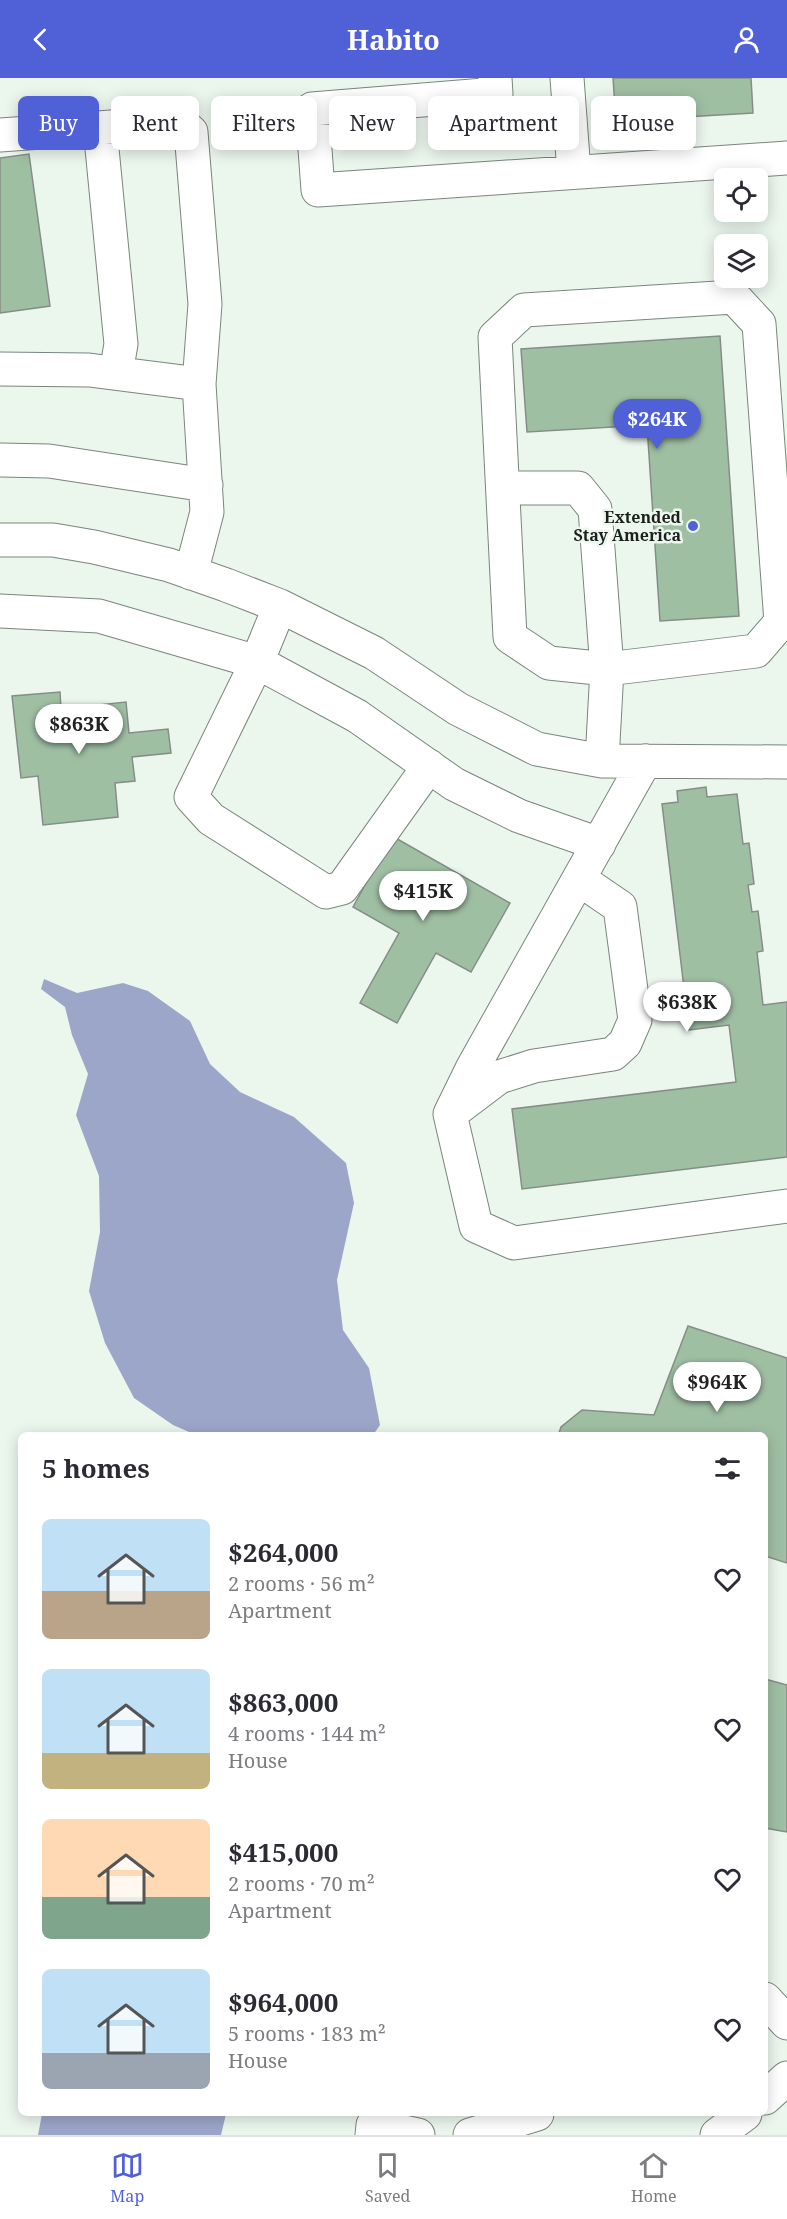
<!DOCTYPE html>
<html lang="en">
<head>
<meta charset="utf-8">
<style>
	:root { --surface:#fff; --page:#f2f2f3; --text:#2b2b33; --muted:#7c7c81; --line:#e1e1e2; --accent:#5060d6 }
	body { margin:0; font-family:"Noto Serif",serif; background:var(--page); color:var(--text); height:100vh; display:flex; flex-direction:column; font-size:22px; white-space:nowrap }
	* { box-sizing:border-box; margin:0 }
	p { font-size:20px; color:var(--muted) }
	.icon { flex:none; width:33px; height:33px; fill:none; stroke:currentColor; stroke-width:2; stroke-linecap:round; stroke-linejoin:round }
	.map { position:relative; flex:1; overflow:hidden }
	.details { position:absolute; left:18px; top:1354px; width:750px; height:684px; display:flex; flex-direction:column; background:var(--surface); border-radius:9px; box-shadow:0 3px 15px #0003 }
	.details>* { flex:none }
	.hud { position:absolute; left:18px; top:18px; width:752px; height:54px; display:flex; gap:12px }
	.fabs { position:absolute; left:714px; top:90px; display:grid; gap:12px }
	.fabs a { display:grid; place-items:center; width:54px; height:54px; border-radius:9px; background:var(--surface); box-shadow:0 3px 15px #0003; font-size:30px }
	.price { position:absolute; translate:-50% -51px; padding:0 14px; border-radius:21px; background:#fff; color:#222; font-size:20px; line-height:39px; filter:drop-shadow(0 2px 3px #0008) }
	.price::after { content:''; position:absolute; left:50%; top:36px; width:18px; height:14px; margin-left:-9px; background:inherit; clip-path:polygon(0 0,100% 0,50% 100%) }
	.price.selected { background:var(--accent); color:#fff }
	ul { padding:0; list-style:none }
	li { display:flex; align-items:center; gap:18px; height:150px; padding:0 24px }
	li span { display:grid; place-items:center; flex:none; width:168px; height:120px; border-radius:9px; color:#555 }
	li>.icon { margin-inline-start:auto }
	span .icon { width:72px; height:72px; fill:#fffc; stroke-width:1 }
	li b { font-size:26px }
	h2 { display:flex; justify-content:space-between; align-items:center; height:72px; padding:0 24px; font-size:26px }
	.tag { padding:0 21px; border-radius:9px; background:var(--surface); box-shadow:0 3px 15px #0003; font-size:21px; line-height:54px }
	.tag.selected { background:var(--accent); color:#fff }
	header { display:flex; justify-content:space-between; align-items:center; height:78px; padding:0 24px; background:var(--accent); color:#fff; font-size:27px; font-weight:700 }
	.tabs { display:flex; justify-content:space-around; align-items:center; height:84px; border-top:2px solid var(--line); background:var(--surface); font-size:16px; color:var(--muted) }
	.tabs a { display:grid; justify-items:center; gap:3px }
	.tabs .selected { color:var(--accent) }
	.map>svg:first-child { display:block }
</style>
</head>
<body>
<header><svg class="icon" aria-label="back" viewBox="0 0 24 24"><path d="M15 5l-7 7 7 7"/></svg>Habito<svg class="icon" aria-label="person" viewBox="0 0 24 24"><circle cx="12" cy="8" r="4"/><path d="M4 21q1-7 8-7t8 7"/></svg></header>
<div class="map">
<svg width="787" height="2057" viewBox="0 0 787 2057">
	<rect width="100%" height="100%" fill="#ebf6ed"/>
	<path fill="#9ca6c9" d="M 44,901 L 77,915 L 123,905 L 148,913 L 190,943 L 210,986 L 240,1014 L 294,1039 L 346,1085 L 354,1125 L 337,1202 L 343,1252 L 369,1290 L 380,1347 L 373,1357 L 196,1357 L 173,1347 L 134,1320 L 105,1265 L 89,1213 L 100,1154 L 99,1098 L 76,1037 L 88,996 L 72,957 L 65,929 L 41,911 Z
		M 42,2036 L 226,2036 L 221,2057 L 38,2057 Z"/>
	<path fill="#9fbfa3" stroke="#858e86" stroke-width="1.5" d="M 613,0 L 751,0 L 753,35 L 616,43 Z
		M 29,76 L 50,228 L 0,235 L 0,80 Z
		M 720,258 L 739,538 L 660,543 L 647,347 L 527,354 L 521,271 Z
		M 60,614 L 61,631 L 126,624 L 129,655 L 168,651 L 171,675 L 132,679 L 135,703 L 115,705 L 118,739 L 43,747 L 38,698 L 21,700 L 12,618 Z
		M 706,709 L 707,719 L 737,716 L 743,766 L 749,765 L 754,806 L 748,807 L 752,834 L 758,833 L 763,873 L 757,874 L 763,927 L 787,924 L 787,1079 L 522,1111 L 512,1031 L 736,1004 L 729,947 L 689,952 L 662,726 L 678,724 L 677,713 Z
		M 392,758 L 510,825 L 471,894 L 436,875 L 397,945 L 360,925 L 399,855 L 353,829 Z
		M 688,1248 L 787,1280 L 787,1485 L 765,1478 L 765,1358 L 558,1358 L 561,1349 L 582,1332 L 654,1337 Z
		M 765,1601 L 787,1607 L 787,1754 L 765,1750 Z"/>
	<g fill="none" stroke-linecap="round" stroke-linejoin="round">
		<defs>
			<path id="minor" d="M 495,0 L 496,16 L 312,31 L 318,112 L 787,80
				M 567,0 L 574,94
				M 100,50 L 121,266 L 116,295
				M 0,57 L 180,44 L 191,54 L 205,226 L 199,306 L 207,434 L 191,495
				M 0,291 L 89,292 L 199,306
				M 0,382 L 49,383 L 206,407
				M 503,410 L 578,410 L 595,431 L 607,591 L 549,585 L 510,559 L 495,259 L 524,232 L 734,219 L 759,246 L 781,544 L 756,573 L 607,591 L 602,683
				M 0,462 L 53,462 L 94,469 L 169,487 L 226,507 L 280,528 L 374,575 L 458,631 L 537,671 L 602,683 L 787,684
				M 280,528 L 257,584 L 191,719 L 211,741 L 326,814 L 342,810 L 429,688
				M 0,533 L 99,538 L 257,584 L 357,638 L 454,706 L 519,738 L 599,766
				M 645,683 L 473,989 L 450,1036 L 476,1148 L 514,1165 L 787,1128
				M 454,1033 L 499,999 L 534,988 L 613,976 L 625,965 L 635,942 L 620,829 L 579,801
				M 765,1921 L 787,1945
				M 765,2020 L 787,2000
				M 372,2057 L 373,2047 L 418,2057
				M 470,2057 L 537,2036
				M 717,2057 L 745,2036"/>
		</defs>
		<use href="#minor" stroke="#7b857c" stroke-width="35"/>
		<use href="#minor" stroke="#fff" stroke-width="33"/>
	</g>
	<circle fill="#5060d6" stroke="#ebf6ed" stroke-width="2" cx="693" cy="448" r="6"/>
	<g text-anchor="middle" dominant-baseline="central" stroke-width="5" stroke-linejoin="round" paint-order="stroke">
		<g font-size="16" font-weight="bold" fill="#1c201d" stroke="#ebf6ed" text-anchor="end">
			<text x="681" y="439">Extended<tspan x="681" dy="18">Stay America</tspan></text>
		</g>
	</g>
</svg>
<div class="fabs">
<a><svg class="icon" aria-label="locate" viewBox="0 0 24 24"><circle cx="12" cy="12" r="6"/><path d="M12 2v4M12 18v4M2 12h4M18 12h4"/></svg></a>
<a><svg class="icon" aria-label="layers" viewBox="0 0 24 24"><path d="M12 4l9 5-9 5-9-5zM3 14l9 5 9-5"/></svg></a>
</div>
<b class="price selected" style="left:657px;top:372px">$264K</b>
<b class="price" style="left:79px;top:677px">$863K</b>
<b class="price" style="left:423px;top:844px">$415K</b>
<b class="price" style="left:687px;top:955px">$638K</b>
<b class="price" style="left:717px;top:1335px">$964K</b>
<div class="hud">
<a class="tag selected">Buy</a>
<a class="tag">Rent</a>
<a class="tag">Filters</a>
<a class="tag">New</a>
<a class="tag">Apartment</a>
<a class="tag">House</a>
</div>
<section class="details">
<h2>5 homes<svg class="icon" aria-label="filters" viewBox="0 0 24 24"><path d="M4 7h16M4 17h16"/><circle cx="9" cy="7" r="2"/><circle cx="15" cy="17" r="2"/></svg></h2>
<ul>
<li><span style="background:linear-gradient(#bfe0f5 60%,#b9a48a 0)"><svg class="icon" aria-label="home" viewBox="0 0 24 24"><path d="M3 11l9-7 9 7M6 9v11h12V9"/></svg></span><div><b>$264,000</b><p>2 rooms · 56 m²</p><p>Apartment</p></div><svg class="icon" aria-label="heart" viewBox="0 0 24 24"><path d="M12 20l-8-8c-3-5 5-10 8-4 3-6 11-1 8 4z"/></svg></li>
<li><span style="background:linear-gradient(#bfe0f5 70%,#c2b280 0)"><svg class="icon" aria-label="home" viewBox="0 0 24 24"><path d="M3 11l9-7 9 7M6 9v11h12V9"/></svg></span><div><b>$863,000</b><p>4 rooms · 144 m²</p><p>House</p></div><svg class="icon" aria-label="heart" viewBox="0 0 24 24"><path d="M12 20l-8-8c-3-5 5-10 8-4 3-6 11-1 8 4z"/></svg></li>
<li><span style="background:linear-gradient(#ffd9b3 65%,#7fa58c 0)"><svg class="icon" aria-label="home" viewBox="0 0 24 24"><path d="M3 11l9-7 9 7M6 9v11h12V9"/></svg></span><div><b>$415,000</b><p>2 rooms · 70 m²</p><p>Apartment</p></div><svg class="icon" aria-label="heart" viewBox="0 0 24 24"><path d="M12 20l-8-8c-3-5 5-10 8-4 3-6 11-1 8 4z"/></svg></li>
<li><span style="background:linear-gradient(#bfe0f5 70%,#9aa5b1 0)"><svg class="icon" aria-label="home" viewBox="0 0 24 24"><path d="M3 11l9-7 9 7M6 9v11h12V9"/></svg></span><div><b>$964,000</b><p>5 rooms · 183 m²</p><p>House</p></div><svg class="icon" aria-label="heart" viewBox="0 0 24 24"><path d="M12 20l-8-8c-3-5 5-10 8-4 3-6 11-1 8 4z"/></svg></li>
</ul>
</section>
</div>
<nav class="tabs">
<a class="selected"><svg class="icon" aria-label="map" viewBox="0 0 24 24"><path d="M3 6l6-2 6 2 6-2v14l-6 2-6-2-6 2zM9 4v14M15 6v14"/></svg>Map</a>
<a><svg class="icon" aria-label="saved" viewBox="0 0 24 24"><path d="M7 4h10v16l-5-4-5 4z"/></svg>Saved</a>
<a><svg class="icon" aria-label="home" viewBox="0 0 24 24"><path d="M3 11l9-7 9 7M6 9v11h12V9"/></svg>Home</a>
</nav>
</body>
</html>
